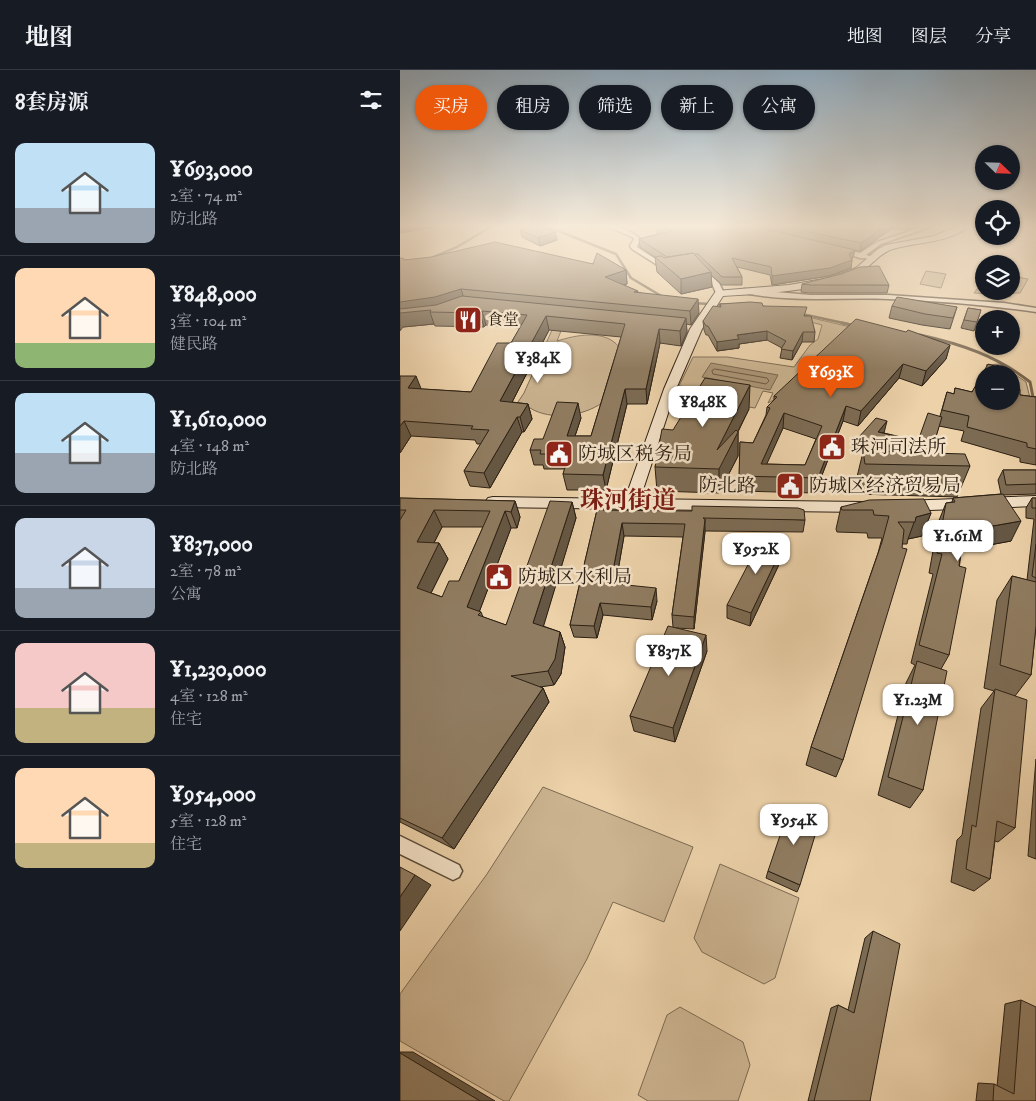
<!DOCTYPE html>
<html lang="zh">
<head>
<meta charset="utf-8">
<style>
	:root { --surface:#171b24; --page:#20242c; --text:#f1f3f6; --muted:#9ea1a6; --line:#363941; --accent:#ea580c }
	body { margin:0; font-family:"IM FELL DW Pica","Noto Serif SC",serif; background:var(--page); color:var(--text); height:100vh; display:flex; flex-direction:column; font-size:19px; white-space:nowrap }
	* { box-sizing:border-box; margin:0 }
	p { font-size:16px; color:var(--muted) }
	.icon { flex:none; width:28px; height:28px; fill:none; stroke:currentColor; stroke-width:2; stroke-linecap:round; stroke-linejoin:round }
	.map { position:relative; flex:1; overflow:hidden }
	.side { display:flex; flex-direction:column; background:var(--surface); width:400px }
	.side>* { flex:none }
	.banner { position:absolute; left:15px; top:15px; width:475px; height:45px; display:flex; gap:10px }
	.needle { width:32px; rotate:113deg }
	.tools { position:absolute; left:575px; top:75px; display:grid; gap:10px }
	.tools a { display:grid; place-items:center; width:45px; height:45px; border-radius:50%; background:var(--surface); box-shadow:0 1px 4px #0004; font-size:25px }
	.price { position:absolute; translate:-50% -42px; padding:0 11px; border-radius:10px; background:#fff; color:#222; font-size:16px; line-height:32px; filter:drop-shadow(0 1px 2px #0008) }
	.price::after { content:''; position:absolute; left:50%; top:30px; width:15px; height:11px; margin-left:-8px; background:inherit; clip-path:polygon(0 0,100% 0,50% 100%) }
	.price.active { background:var(--accent); color:#fff }
	ul { padding:0; list-style:none }
	li { display:flex; align-items:center; gap:15px; height:125px; padding:0 15px }
	li+li { border-top:1px solid var(--line) }
	li span { display:grid; place-items:center; flex:none; width:140px; height:100px; border-radius:10px; color:#555 }
	li>.icon { margin-inline-start:auto }
	span .icon { width:60px; height:60px; fill:#fffc; stroke-width:1 }
	li b { font-size:21px }
	h2 { display:flex; justify-content:space-between; align-items:center; height:60px; padding:0 15px; font-size:21px }
	.chip { padding:0 18px; border-radius:22px; background:var(--surface); box-shadow:0 1px 4px #0004; font-size:18px; line-height:45px }
	.chip.active { background:var(--accent); color:#fff }
	header { display:flex; align-items:center; gap:30px; box-sizing:border-box; height:70px; padding:0 25px; background:var(--surface); border-bottom:1px solid var(--line) }
	header strong { font-size:24px }
	nav { display:flex; gap:28px; margin-inline-start:auto; font-size:18px }
	main { display:flex; flex:1; min-height:0 }
	.map>svg:first-child { display:block }
</style>
</head>
<body>
<header>
<strong>地图</strong>
<nav><a>地图</a><a>图层</a><a>分享</a></nav>
</header>
<main>
<section class="side">
<h2>8套房源<svg class="icon" aria-label="filters" viewBox="0 0 24 24"><path d="M4 7h16M4 17h16"/><circle cx="9" cy="7" r="2"/><circle cx="15" cy="17" r="2"/></svg></h2>
<ul>
<li><span style="background:linear-gradient(#bfe0f5 65%,#9aa5b1 0)"><svg class="icon" aria-label="home" viewBox="0 0 24 24"><path d="M3 11l9-7 9 7M6 9v11h12V9"/></svg></span><div><b>¥693,000</b><p>2室 · 74 m²</p><p>防北路</p></div></li>
<li><span style="background:linear-gradient(#ffd9b3 75%,#8fb573 0)"><svg class="icon" aria-label="home" viewBox="0 0 24 24"><path d="M3 11l9-7 9 7M6 9v11h12V9"/></svg></span><div><b>¥848,000</b><p>3室 · 104 m²</p><p>健民路</p></div></li>
<li><span style="background:linear-gradient(#bfe0f5 60%,#9aa5b1 0)"><svg class="icon" aria-label="home" viewBox="0 0 24 24"><path d="M3 11l9-7 9 7M6 9v11h12V9"/></svg></span><div><b>¥1,610,000</b><p>4室 · 148 m²</p><p>防北路</p></div></li>
<li><span style="background:linear-gradient(#c9d6e8 70%,#9aa5b1 0)"><svg class="icon" aria-label="home" viewBox="0 0 24 24"><path d="M3 11l9-7 9 7M6 9v11h12V9"/></svg></span><div><b>¥837,000</b><p>2室 · 78 m²</p><p>公寓</p></div></li>
<li><span style="background:linear-gradient(#f6c9c9 65%,#c2b280 0)"><svg class="icon" aria-label="home" viewBox="0 0 24 24"><path d="M3 11l9-7 9 7M6 9v11h12V9"/></svg></span><div><b>¥1,230,000</b><p>4室 · 128 m²</p><p>住宅</p></div></li>
<li><span style="background:linear-gradient(#ffd9b3 75%,#c2b280 0)"><svg class="icon" aria-label="home" viewBox="0 0 24 24"><path d="M3 11l9-7 9 7M6 9v11h12V9"/></svg></span><div><b>¥954,000</b><p>5室 · 128 m²</p><p>住宅</p></div></li>
</ul>
</section>
<div class="map">
<svg width="636" height="1031" viewBox="0 0 636 1031">
	<rect width="100%" height="100%" fill="#ecd1a9"/>
	<filter id="stains"><feTurbulence type="fractalNoise" baseFrequency=".004" numOctaves="4"/><feColorMatrix values="0 0 0 0 .2 0 0 0 0 .09 0 0 0 0 .02 0 0 0 .5 -.17"/></filter>
	<radialGradient id="worn" r=".72"><stop offset=".6" stop-color="#630" stop-opacity="0"/><stop offset="1" stop-color="#630" stop-opacity=".3"/></radialGradient>
	<path fill="#cbb390" stroke="#7c6a52" d="M 526,201 L 546,204 L 541,218 L 520,214 Z
		M 611,206 L 628,209 L 620,223 L 612,223 L 610,227 L 593,224 L 574,223 L 584,210 L 584,221 L 611,221 Z
		M 408,247 L 446,256 L 537,270 L 532,275 L 381,326 L 368,333 L 373,323 L 363,321 L 355,338 L 307,330 L 303,312 L 299,318 L 279,316 L 293,287 L 327,287 L 394,297 L 410,275 L 418,269 L 422,255 L 407,251 Z
		M 152,260 L 161,261 L 157,271 C 176,265 205,259 219,277 L 202,333 C 183,346 151,351 130,338 L 127,341 L 114,338 L 124,323 Z
		M 600,294 L 626,312 L 630,328 L 619,341 L 616,318 L 611,314 L 611,304 L 599,304 L 586,295 Z
		M 143,717 L 293,777 L 264,852 L 213,832 L 187,889 L 109,1031 L 104,1031 L 0,971 L 0,924 L 87,804 Z
		M 320,794 L 399,828 L 375,908 L 364,914 L 302,882 L 294,868 Z
		M 280,937 L 343,972 L 350,995 L 338,1031 L 248,1031 L 238,1025 L 267,945 Z"/>
	<path fill="#ab9576" stroke="#78664f" d="M 311,293 L 378,305 L 370,320 L 302,307 Z"/>
	<g fill="none" stroke-linecap="round" stroke-linejoin="round">
		<path stroke="#6c5a45" stroke-width="1" d="M 315,299 L 367,308 L 369,311 L 366,314 L 313,304 L 312,301 Z"/>
		<path stroke="#78664f" stroke-width="2.5" d="M 146,156 L 216,184 L 231,208 L 263,227
			M 29,189 L 57,177 L 92,156
			M 293,233 L 325,235
			M 402,244 L 448,254"/>
		<path stroke="#78664f" stroke-width="3" d="M 442,253 L 456,256
			M 520,265 C 561,274 597,286 630,312 L 633,327 L 636,329"/>
		<defs>
			<path id="street" d="M 207,156 C 217,155 233,161 240,169 L 237,177 L 272,200 L 267,201 L 232,179 L 230,176 L 234,169 L 232,167 Z
				M 525,156 L 533,156 L 481,174 L 466,185 L 474,187 L 474,189 L 460,188 L 435,180 L 438,178 L 460,183 L 477,172 Z
				M 299,199 L 303,199 L 319,213 L 324,223 L 323,225 L 317,225 L 313,216 L 299,201 Z
				M 344,219 L 410,225 L 488,225 L 604,233 L 636,238 L 636,242 C 587,235 538,231 488,229 C 440,227 392,233 344,223 Z
				M 0,766 L 59,795 L 62,801 L 59,807 L 53,810 L 0,784 Z"/>
			<path id="secondary" d="M 558,156 L 569,156 C 550,173 516,172 493,179 C 478,183 470,199 455,205 C 413,222 368,223 323,226 L 302,259 L 276,319 L 240,429 L 464,432 L 469,433 L 472,437 L 469,441 L 464,442 L 93,437 L 88,436 L 85,432 L 88,428 L 93,427 L 225,429 L 264,319 L 290,259 L 316,221 L 389,215 L 429,208 L 456,198 L 478,179 L 486,175 L 534,166 Z
				M 636,426 L 636,436 L 503,441 L 498,440 L 495,436 L 498,432 L 503,431 Z"/>
		</defs>
		<use href="#street" stroke="#5c4c39" stroke-width="3"/>
		<use href="#secondary" stroke="#2c2014" stroke-width="2"/>
		<use href="#street" fill="#f3e1c7" fill-rule="evenodd"/>
		<use href="#secondary" fill="#f3e1c7" fill-rule="evenodd"/>
	</g>
	<path fill="#7c6b53" stroke="#2c2014" fill-rule="evenodd" d="M 259,156 L 518,156 L 506,160 L 493,158 L 460,181 L 455,180 L 453,187 L 452,189 L 451,198 L 429,206 L 372,215 L 370,205 L 337,197 L 342,207 L 342,215 L 322,215 L 311,205 L 312,217 L 281,224 L 257,202 L 255,187 L 240,177 L 239,169 L 257,164 L 257,157 Z
		M 120,160 L 155,162 L 157,170 L 140,176 L 122,167 Z
		M 4,190 L 193,194 L 226,200 L 227,214 L 224,215 L 238,222 L 299,243 L 291,255 L 286,254 L 287,262 L 281,276 L 260,273 L 247,334 L 227,334 L 206,420 L 167,420 L 163,404 L 165,399 L 144,399 L 143,395 L 134,395 L 130,380 L 143,369 L 181,348 L 175,366 L 191,366 L 221,267 L 149,260 L 112,332 L 128,334 L 132,349 L 124,362 L 122,362 L 90,418 L 70,416 L 64,401 L 81,374 L 77,374 L 75,370 L 11,366 L 0,383 L 0,306 L 21,319 L 71,322 L 111,273 L 120,258 L 86,255 L 84,257 L 35,256 L 34,254 L 3,257 Z
		M 402,214 L 489,215 L 487,223 L 410,223 L 401,222 Z
		M 320,234 L 363,236 L 406,246 L 415,262 L 414,272 L 402,272 L 392,290 L 380,288 L 382,278 L 367,270 L 339,274 L 339,278 L 317,281 L 308,265 L 306,265 L 304,260 L 303,251 L 320,237 Z
		M 492,236 L 557,237 L 550,259 L 522,255 L 489,248 Z
		M 568,238 L 581,240 L 574,261 L 561,258 Z
		M 550,275 L 546,289 L 522,316 L 499,308 L 458,356 L 443,351 L 415,423 L 339,421 L 340,372 L 353,373 L 366,345 L 367,337 L 374,330 L 374,326 ZM 383,358 L 416,369 L 405,395 L 366,394 Z
		M 584,304 L 620,325 L 636,327 L 636,395 L 620,392 L 620,388 L 561,371 L 564,361 L 539,356 L 531,383 L 570,396 L 557,427 L 458,424 L 456,411 L 463,382 L 455,380 L 458,368 L 484,363 L 518,371 L 540,346 L 547,322 L 554,324 L 555,318 L 572,322 Z
		M 349,339 L 338,362 L 338,386 L 319,423 L 257,421 L 255,397 L 273,360 Z
		M 603,400 L 636,400 L 636,424 L 603,425 L 611,471 L 562,480 L 561,483 L 549,585 L 541,599 L 523,720 L 510,738 L 478,725 L 506,613 L 515,595 L 511,593 L 533,504 L 529,503 L 538,453 L 546,433 L 552,432 L 553,428 L 601,424 L 598,410 Z
		M 0,428 L 115,431 L 120,447 L 117,458 L 111,458 L 79,542 L 81,542 L 83,547 L 106,555 L 172,432 L 176,448 L 143,556 L 160,562 L 165,577 L 161,604 L 154,615 L 140,617 L 143,618 L 149,632 L 54,779 L 0,752 ZM 42,457 L 83,457 L 59,511 L 42,527 L 31,523 L 48,489 L 39,473 L 34,473 Z
		M 632,428 L 636,428 L 636,556 L 631,605 L 615,626 L 615,758 L 598,772 L 595,771 L 590,809 L 574,821 L 551,812 L 557,770 L 562,765 L 581,638 L 594,621 L 584,618 L 597,530 L 612,506 L 627,510 L 634,449 L 626,448 L 626,438 Z
		M 441,437 L 531,443 L 522,466 L 508,469 L 507,474 L 502,474 L 443,690 L 436,707 L 406,695 L 411,677 L 478,483 L 482,468 L 468,468 L 467,463 L 437,462 L 436,459 Z
		M 197,440 L 405,450 L 403,462 L 305,461 L 294,559 L 276,558 L 307,581 L 275,672 L 234,661 L 230,646 L 273,557 L 272,545 L 283,467 L 224,466 L 217,506 L 220,515 L 257,531 L 252,550 L 203,545 L 197,568 L 174,567 L 170,555 Z
		M 385,472 L 383,486 L 350,556 L 327,548 L 327,535 Z
		M 636,689 L 636,789 L 628,786 Z
		M 368,801 L 400,815 L 397,822 L 366,808 Z
		M 473,861 L 470,1031 L 408,1031 L 431,938 L 438,935 L 448,940 L 465,868 Z
		M 621,930 L 636,1031 L 576,1031 L 578,1013 L 594,1014 L 597,1016 L 605,934 Z"/>
	<path fill="#655744" stroke="#2c2014" d="M 0,156 L 36,156 L 37,157 L 0,163 Z
		M 486,156 L 493,156 L 493,158 L 460,181 L 461,173 Z
		M 507,156 L 518,156 L 506,160 Z
		M 155,162 L 157,170 L 140,176 L 138,168 Z
		M 455,180 L 453,187 L 449,191 L 452,190 L 451,198 L 429,206 L 372,215 L 372,206 L 449,184 Z
		M 226,200 L 227,214 L 206,220 L 205,207 Z
		M 311,202 L 312,217 L 281,224 L 281,209 Z
		M 61,219 L 65,232 L 30,242 L 34,254 L 3,257 L 0,261 L 0,232 Z
		M 298,229 L 299,243 L 291,255 L 290,241 Z
		M 82,241 L 86,255 L 84,257 L 80,243 Z
		M 146,246 L 149,260 L 105,346 L 100,331 Z
		M 286,248 L 287,262 L 281,276 L 280,261 Z
		M 259,259 L 260,273 L 247,334 L 246,319 Z
		M 367,261 L 367,270 L 339,274 L 339,278 L 317,281 L 317,272 L 337,265 Z
		M 403,262 L 402,272 L 392,290 L 393,281 Z
		M 550,275 L 546,289 L 522,316 L 526,301 Z
		M 503,294 L 499,308 L 458,356 L 461,341 Z
		M 16,306 L 22,321 L 8,318 Z
		M 350,315 L 349,339 L 325,387 L 338,362 L 338,386 L 319,423 L 319,399 L 317,380 Z
		M 225,319 L 227,334 L 206,420 L 203,405 Z
		M 178,333 L 181,348 L 170,381 L 167,366 Z
		M 128,334 L 132,349 L 124,362 L 120,347 Z
		M 446,336 L 443,351 L 415,423 L 418,408 Z
		M 384,343 L 383,358 L 361,407 L 361,394 Z
		M 117,347 L 122,362 L 90,418 L 84,403 Z
		M 4,351 L 11,366 L 0,383 L 0,356 Z
		M 487,351 L 484,363 L 478,362 Z
		M 115,431 L 120,447 L 117,458 L 111,442 Z
		M 172,432 L 176,448 L 140,568 L 133,553 Z
		M 34,440 L 42,457 L 26,488 L 17,472 Z
		M 105,441 L 111,458 L 75,553 L 67,537 Z
		M 531,443 L 522,466 L 508,469 L 516,447 Z
		M 305,449 L 305,462 L 294,559 L 294,547 Z
		M 621,451 L 611,471 L 562,480 L 569,465 L 570,460 Z
		M 222,453 L 224,466 L 215,518 L 212,506 Z
		M 385,472 L 383,486 L 350,556 L 351,543 Z
		M 39,473 L 48,489 L 26,533 L 17,518 Z
		M 219,506 L 221,519 L 217,514 Z
		M 256,518 L 257,531 L 252,550 L 251,537 Z
		M 200,533 L 203,545 L 197,568 L 194,556 Z
		M 160,562 L 165,577 L 161,604 L 154,615 L 148,601 Z
		M 306,565 L 307,581 L 275,672 L 273,658 Z
		M 143,618 L 149,632 L 54,779 L 42,768 Z
		M 15,805 L 31,815 L 0,861 L 0,827 Z
		M 0,982 L 13,982 L 95,1031 L 80,1031 L 0,983 Z"/>
	<path fill="#907c61" stroke="#2c2014" fill-rule="evenodd" d="M 133,156 L 140,156 L 155,162 L 138,168 L 120,160 Z
		M 259,156 L 353,156 L 455,180 L 449,184 L 452,190 L 430,198 L 372,206 L 371,197 L 332,188 L 342,207 L 322,207 L 298,184 L 294,184 L 293,183 L 267,187 L 239,169 L 273,161 L 257,157 Z
		M 381,156 L 486,156 L 461,173 Z
		M 95,172 L 193,194 L 197,183 L 226,200 L 205,207 L 238,221 L 234,222 L 298,229 L 290,241 L 61,219 L 35,227 L 0,232 L 0,188 L 3,188 L 4,190 L 31,187 Z
		M 293,183 L 311,202 L 281,209 L 255,187 L 261,186 L 264,188 Z
		M 479,196 L 489,215 L 411,215 L 402,214 L 441,204 L 460,197 Z
		M 62,226 L 286,248 L 280,261 L 259,259 L 246,319 L 225,319 L 203,405 L 163,404 L 169,384 L 140,384 L 141,380 L 130,380 L 134,369 L 143,369 L 157,332 L 178,333 L 167,366 L 191,366 L 225,254 L 146,246 L 100,331 L 128,334 L 120,347 L 117,347 L 84,403 L 64,401 L 89,360 L 71,359 L 73,356 L 4,351 L 0,356 L 0,306 L 16,306 L 8,318 L 71,322 L 97,273 L 111,273 L 127,245 L 82,241 L 80,243 L 30,242 L 31,240 L 0,243 L 0,239 L 36,235 Z
		M 497,227 L 557,237 L 553,248 L 525,244 L 492,236 Z
		M 350,232 L 362,233 L 363,236 L 407,237 L 404,246 L 411,246 L 415,262 L 403,262 L 393,281 L 381,279 L 386,271 L 367,261 L 337,265 L 339,269 L 317,272 L 308,256 L 306,256 L 303,251 L 313,236 L 321,237 L 320,234 Z
		M 568,238 L 581,240 L 577,252 L 564,250 Z
		M 456,249 L 506,262 L 508,260 L 550,275 L 526,301 L 503,294 L 461,341 L 446,336 L 418,408 L 339,406 L 340,372 L 353,373 L 370,338 L 367,337 L 377,327 L 374,326 ZM 384,343 L 422,356 L 405,395 L 361,394 Z
		M 588,294 L 601,298 L 598,304 L 584,304 L 584,331 L 611,331 L 611,317 L 620,319 L 620,325 L 636,327 L 636,379 L 627,377 L 627,373 L 567,357 L 569,346 L 542,340 L 547,322 L 554,324 L 555,318 L 572,322 Z
		M 305,308 L 350,315 L 317,380 L 336,360 L 338,362 L 319,399 L 255,397 L 262,359 L 273,360 Z
		M 528,343 L 542,347 L 531,383 L 512,382 L 458,368 L 476,348 L 487,351 L 478,362 L 518,371 Z
		M 463,381 L 565,384 L 570,396 L 465,394 Z
		M 603,400 L 636,400 L 636,414 L 606,415 Z
		M 603,424 L 621,451 L 570,460 L 569,465 L 563,464 L 559,496 L 566,498 L 549,585 L 519,575 L 542,484 L 537,483 L 546,433 L 555,432 L 553,428 Z
		M 0,428 L 115,431 L 111,442 L 105,441 L 67,537 L 81,542 L 78,545 L 106,555 L 150,431 L 172,432 L 133,553 L 160,562 L 155,589 L 148,601 L 111,606 L 143,618 L 42,768 L 0,748 L 0,450 L 6,440 L 0,440 ZM 34,440 L 90,441 L 59,511 L 49,511 L 42,527 L 17,518 L 39,473 L 17,472 Z
		M 632,428 L 636,428 L 636,438 L 632,438 Z
		M 524,429 L 531,443 L 516,447 L 515,452 L 498,452 L 504,460 L 502,478 L 507,479 L 443,690 L 411,677 L 482,472 L 489,446 L 474,445 L 473,440 L 442,440 L 441,437 L 469,430 Z
		M 292,436 L 398,438 L 404,440 L 405,450 L 303,448 L 305,449 L 294,547 L 272,545 L 285,454 L 222,453 L 212,506 L 219,506 L 217,514 L 256,518 L 251,537 L 200,533 L 194,556 L 170,555 L 197,440 L 292,441 Z
		M 363,466 L 385,472 L 351,543 L 327,535 Z
		M 636,474 L 636,508 L 632,506 Z
		M 612,506 L 636,512 L 636,556 L 631,605 L 600,595 Z
		M 268,556 L 306,565 L 273,658 L 230,646 Z
		M 517,591 L 547,601 L 523,720 L 488,707 Z
		M 595,619 L 627,630 L 615,758 L 597,751 L 590,809 L 566,799 L 572,755 L 576,757 Z
		M 390,736 L 420,749 L 400,815 L 368,801 Z
		M 0,797 L 15,805 L 0,827 Z
		M 473,861 L 500,874 L 470,1031 L 414,1031 L 438,935 L 454,943 Z
		M 621,930 L 636,937 L 636,1031 L 593,1031 L 594,1014 L 614,1024 Z
		M 0,983 L 80,1031 L 0,1031 Z"/>
	<linearGradient id="sky" x2="0" y2="1"><stop stop-color="#8fa8ba"/><stop offset="0.52" stop-color="#f6ead8"/><stop offset="1" stop-color="#f6ead8" stop-opacity="0"/></linearGradient>
	<rect width="636" height="300" fill="url(#sky)"/>
	<defs>
		<symbol id="restaurant-square" viewBox="-11 -11 22 22"><rect x="-9" y="-9" width="18" height="18" rx="4" fill="#8f2418" stroke="#f3e1c7"/><path d="M-5-6h1v4h1v-4h1v4h1v-4h1v5L-1.5 .5V6h-2V.5L-5-1ZM5-6V6H3V1.5H1.5Q1.5-4 5-6Z" fill="#fff"/></symbol>
		<symbol id="civic-square" viewBox="-11 -11 22 22"><rect x="-9" y="-9" width="18" height="18" rx="4" fill="#8f2418" stroke="#f3e1c7"/><path d="M-.6-6.5H3V-4.5H.6V-3L4-1V1h2V6H-6V1h2V-1L-.6-3ZM-1.2 2.5V6h2.4V2.5Z" fill="#fff"/></symbol>
	</defs>
	<g fill-rule="evenodd">
		<use href="#restaurant-square" x="52" y="234" width="32" height="32"/>
		<use href="#civic-square" x="416" y="361" width="32" height="32"/>
		<use href="#civic-square" x="143" y="368" width="32" height="32"/>
		<use href="#civic-square" x="374" y="400" width="32" height="32"/>
		<use href="#civic-square" x="83" y="491" width="32" height="32"/>
	</g>
	<g text-anchor="middle" dominant-baseline="central" stroke-width="5" stroke-linejoin="round" paint-order="stroke">
		<g font-size="16" fill="#2c2014" stroke="#f3e1c7" text-anchor="start">
			<text x="87" y="250">食堂</text>
		</g>
		<g font-size="19" fill="#2c2014" stroke="#f3e1c7" text-anchor="start">
			<text x="451" y="377">珠河司法所</text>
			<text x="178" y="384">防城区税务局</text>
			<text x="409" y="416">防城区经济贸易局</text>
			<text x="118" y="507">防城区水利局</text>
		</g>
		<g font-size="19" fill="#2c2014" stroke="#f3e1c7">
			<text transform="translate(327 416) rotate(1)">防北路</text>
		</g>
		<g font-size="24" font-weight="bold" fill="#7a1f14" stroke="#f3e1c7">
			<text x="228" y="431">珠河街道</text>
		</g>
	</g>
	<rect width="100%" height="100%" filter="url(#stains)"/>
	<rect width="100%" height="100%" fill="url(#worn)"/>
</svg>
<div class="tools">
<a><svg class="needle" viewBox="-14 -14 28 28"><path d="M0-13l5 13h-10z" fill="#e53935"/><path d="M0 13l5-13h-10z" fill="#9ea1a6"/></svg></a>
<a><svg class="icon" aria-label="locate" viewBox="0 0 24 24"><circle cx="12" cy="12" r="6"/><path d="M12 2v4M12 18v4M2 12h4M18 12h4"/></svg></a>
<a><svg class="icon" aria-label="layers" viewBox="0 0 24 24"><path d="M12 4l9 5-9 5-9-5zM3 14l9 5 9-5"/></svg></a>
<a>+</a>
<a>−</a>
</div>
<b class="price" style="left:138px;top:314px">¥384K</b>
<b class="price active" style="left:431px;top:328px">¥693K</b>
<b class="price" style="left:303px;top:358px">¥848K</b>
<b class="price" style="left:558px;top:492px">¥1.61M</b>
<b class="price" style="left:356px;top:505px">¥952K</b>
<b class="price" style="left:269px;top:607px">¥837K</b>
<b class="price" style="left:518px;top:656px">¥1.23M</b>
<b class="price" style="left:394px;top:776px">¥954K</b>
<div class="banner">
<a class="chip active">买房</a>
<a class="chip">租房</a>
<a class="chip">筛选</a>
<a class="chip">新上</a>
<a class="chip">公寓</a>
</div>
</div>
</main>
</body>
</html>
